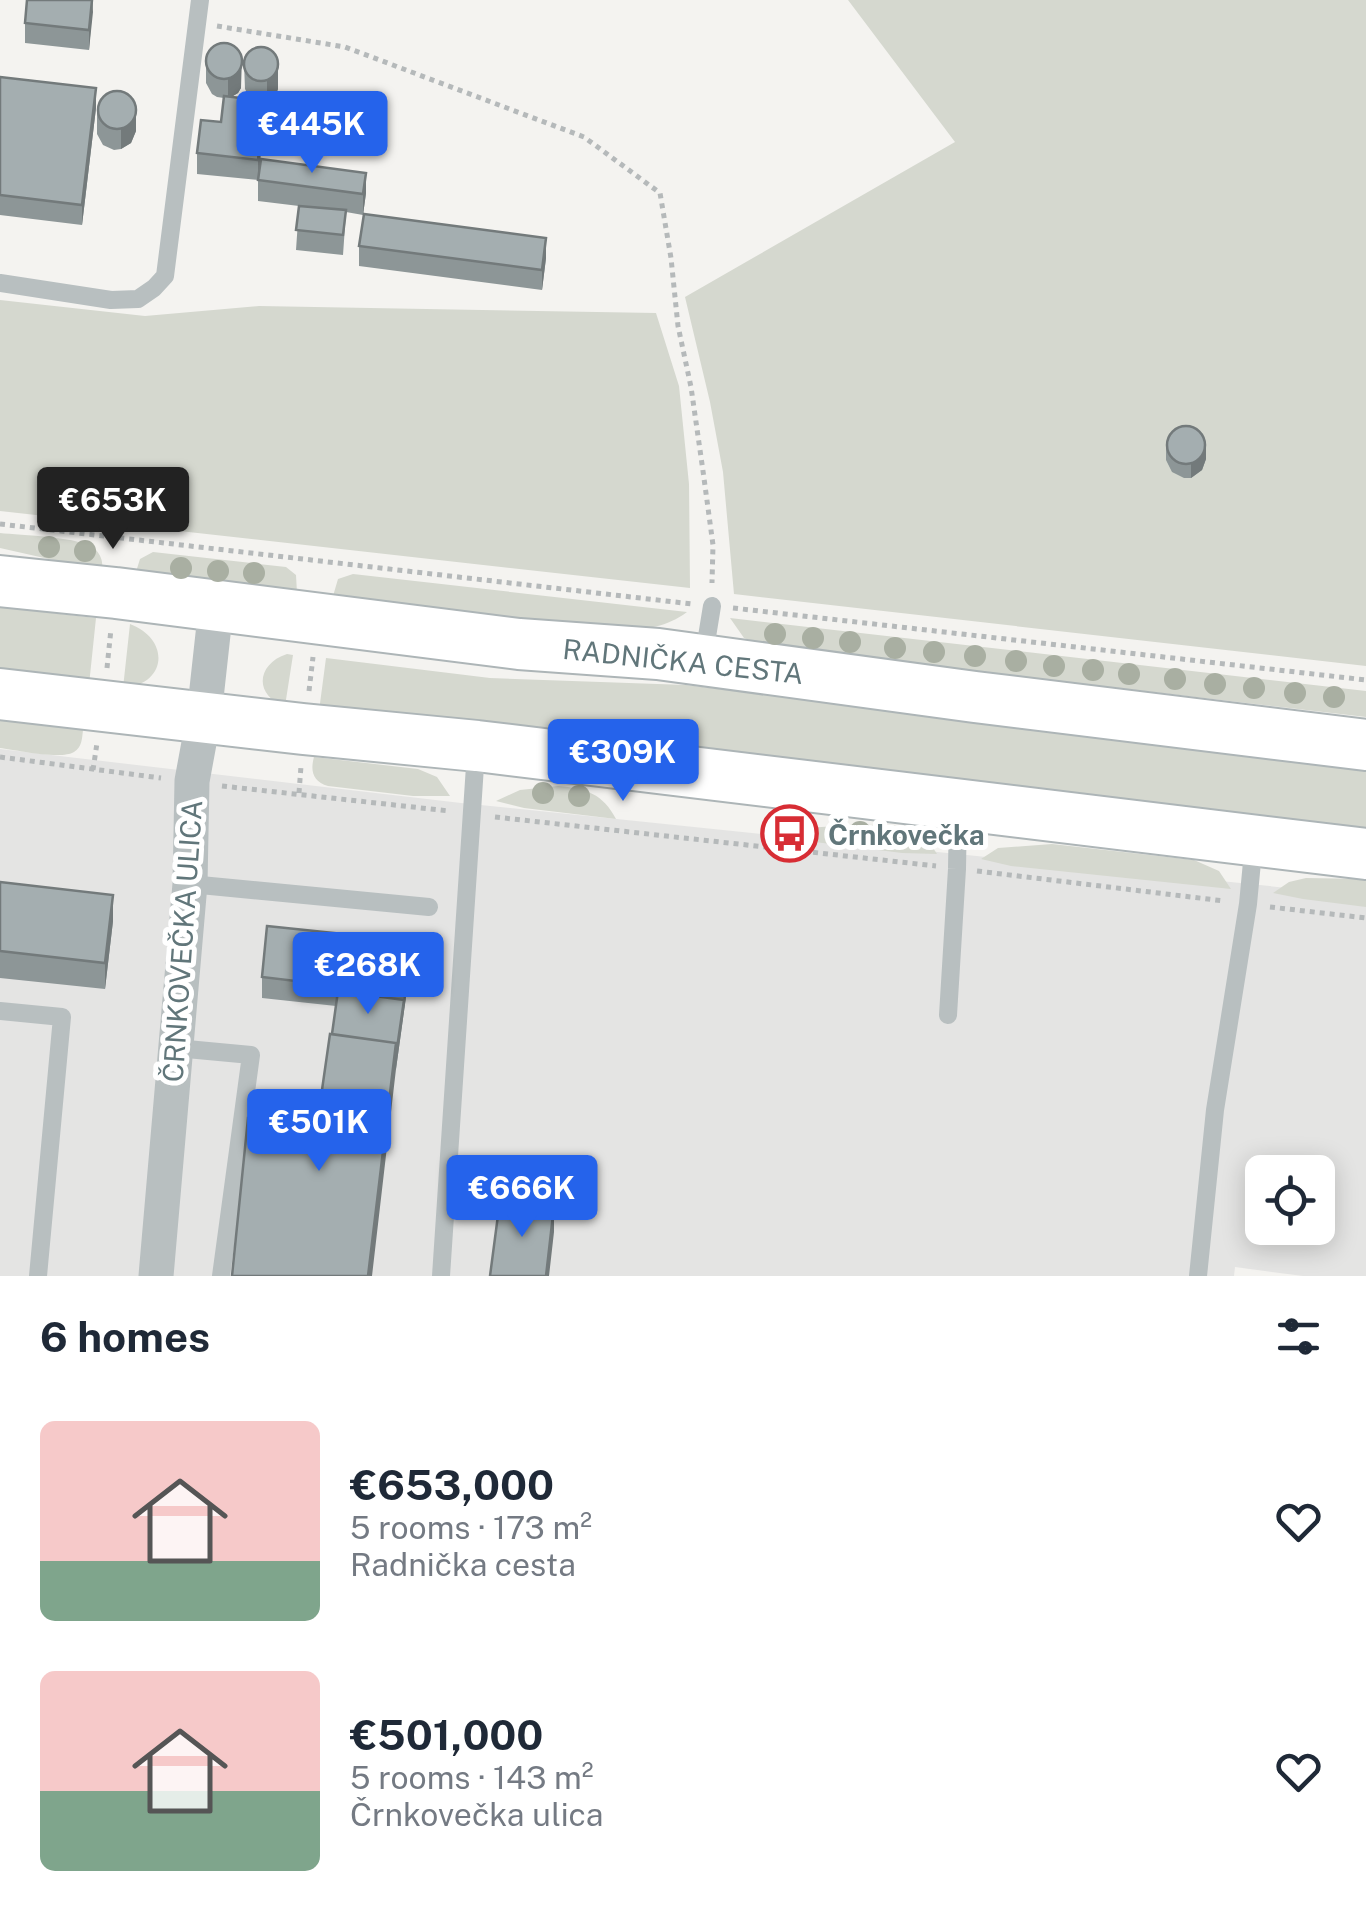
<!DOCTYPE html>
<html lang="en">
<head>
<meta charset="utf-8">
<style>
	:root { --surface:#fff; --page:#f2f2f3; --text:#1f2937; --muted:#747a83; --accent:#2563eb }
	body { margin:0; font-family:"Public Sans",sans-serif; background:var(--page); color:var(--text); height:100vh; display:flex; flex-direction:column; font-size:38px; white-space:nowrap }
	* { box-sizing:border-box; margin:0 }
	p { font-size:32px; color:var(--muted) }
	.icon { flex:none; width:55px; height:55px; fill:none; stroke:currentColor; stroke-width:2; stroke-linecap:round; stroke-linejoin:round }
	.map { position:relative; height:1276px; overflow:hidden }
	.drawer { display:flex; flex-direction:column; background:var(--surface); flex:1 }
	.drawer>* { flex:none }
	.controls { position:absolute; left:1245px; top:1155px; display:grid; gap:20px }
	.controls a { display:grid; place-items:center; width:90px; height:90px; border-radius:15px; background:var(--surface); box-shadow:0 5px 25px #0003; font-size:50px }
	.price { position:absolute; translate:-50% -85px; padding:0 22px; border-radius:10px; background:var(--accent); color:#fff; font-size:32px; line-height:65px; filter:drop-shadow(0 2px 5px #0008) }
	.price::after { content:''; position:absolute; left:50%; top:60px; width:30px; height:22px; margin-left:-15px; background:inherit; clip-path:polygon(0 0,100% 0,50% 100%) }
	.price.active { background:#222; color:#fff }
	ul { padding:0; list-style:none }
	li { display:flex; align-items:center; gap:30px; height:250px; padding:0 40px }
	li span { display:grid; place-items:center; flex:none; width:280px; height:200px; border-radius:15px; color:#555 }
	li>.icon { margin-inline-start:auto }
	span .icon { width:120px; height:120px; fill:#fffc; stroke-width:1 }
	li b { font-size:42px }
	h2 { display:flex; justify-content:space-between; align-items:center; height:120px; padding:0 40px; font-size:42px }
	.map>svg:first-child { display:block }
</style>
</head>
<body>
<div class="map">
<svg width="1366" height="1276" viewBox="0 0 1366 1276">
	<rect width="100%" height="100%" fill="#f4f3f0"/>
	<path fill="#e4e4e3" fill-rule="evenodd" d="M 0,749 L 461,803 L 1366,896 L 1366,1276 L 1303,1276 L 1235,1267 L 1234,1276 L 0,1276 ZM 1262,1172 L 1318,1172 L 1318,1228 L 1262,1228 Z"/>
	<path fill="#d5d8cf" d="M 848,0 L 1366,0 L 1366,666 L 734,594 L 723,472 L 710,402 L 685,297 L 955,142 Z
		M 0,300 L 145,316 L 259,306 L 656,313 L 679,386 L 689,484 L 690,588 L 0,511 Z
		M 0,533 C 20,535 83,537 95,549 C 102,556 103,563 102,571 L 0,548 Z
		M 153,552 L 286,567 L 296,575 L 297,593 L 135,575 L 140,559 Z
		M 353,574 L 687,612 C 659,633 628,630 594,629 L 333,596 L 338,579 Z
		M 0,607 L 96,618 L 89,685 L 0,675 Z
		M 730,618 L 1366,691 L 1366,717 L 767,647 L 744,638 Z
		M 130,624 C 170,639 168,684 123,688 Z
		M 287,654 L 293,655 L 285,706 C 254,696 256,664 287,654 Z
		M 326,658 L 490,678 L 686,685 L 1035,727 L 1366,763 L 1366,832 L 319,711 Z
		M 0,720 L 83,730 C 82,739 82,747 74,752 C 61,760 16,750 0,748 Z
		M 314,757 L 418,769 L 437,777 L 450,796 L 413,796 L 328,786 C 313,782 310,771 314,757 Z
		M 558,786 C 586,788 603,794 616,819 L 524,808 L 496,801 L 520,790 Z
		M 838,826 C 876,826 915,816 937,854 L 902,853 L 815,842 L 808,838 L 805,828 Z
		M 1052,844 L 1194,860 L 1219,871 L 1231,889 L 1011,866 L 981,859 L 998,848 Z
		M 1306,878 L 1366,879 L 1366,907 L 1303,899 L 1273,893 L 1289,882 Z"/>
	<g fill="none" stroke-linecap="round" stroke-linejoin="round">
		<defs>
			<path id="secondary" d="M 0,581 L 116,593 L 519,644 L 658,654 L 975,697 L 1366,745
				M 0,694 L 303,729 L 477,746 L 1366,854"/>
		</defs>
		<use href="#secondary" stroke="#adb5b7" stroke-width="54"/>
		<path stroke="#b5b9ba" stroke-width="5" stroke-dasharray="5 5" stroke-linecap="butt" d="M 217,26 L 345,47 L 584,137 L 660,193 L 671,258 L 678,326 L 691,387 L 703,471 L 713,545 L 712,583
			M 0,524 L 692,604
			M 733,608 L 1366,680
			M 107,668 L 111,629
			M 309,691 L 313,657
			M 0,757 L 161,778
			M 93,770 L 97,743
			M 222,786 L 449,811
			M 299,793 L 301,766
			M 495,817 L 936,866
			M 977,871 L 1224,901
			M 1270,907 L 1366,918"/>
		<path stroke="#b8bfc0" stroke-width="18" d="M 0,283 L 111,300 L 138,299 L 154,288 L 165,276 L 200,0
			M 704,655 L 712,606
			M 190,884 L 429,907
			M 0,1011 L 62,1017 L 38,1276
			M 948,1015 L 957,869 L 958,809
			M 176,1048 L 251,1055 L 221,1276
			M 441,1276 L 476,751
			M 1198,1276 L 1215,1110 L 1248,904 L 1254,841"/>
		<path stroke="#b8bfc0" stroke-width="35" d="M 156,1276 L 190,884 L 192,781 L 204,716 L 216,607"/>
		<use href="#secondary" stroke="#fff" stroke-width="50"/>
	</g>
	<g fill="#a9afa2">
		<circle cx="49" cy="547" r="11"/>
		<circle cx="85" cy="551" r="11"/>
		<circle cx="181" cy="568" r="11"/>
		<circle cx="218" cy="571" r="11"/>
		<circle cx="254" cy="573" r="11"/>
		<circle cx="775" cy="634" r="11"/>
		<circle cx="813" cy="638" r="11"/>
		<circle cx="850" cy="642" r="11"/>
		<circle cx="895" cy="648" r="11"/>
		<circle cx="934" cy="652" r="11"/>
		<circle cx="975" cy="656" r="11"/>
		<circle cx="1016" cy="661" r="11"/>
		<circle cx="1054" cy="666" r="11"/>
		<circle cx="1093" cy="670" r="11"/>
		<circle cx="1129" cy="674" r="11"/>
		<circle cx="1175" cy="679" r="11"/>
		<circle cx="1215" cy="684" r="11"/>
		<circle cx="1254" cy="688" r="11"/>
		<circle cx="1295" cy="693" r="11"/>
		<circle cx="1334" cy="697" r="11"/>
		<circle cx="543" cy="793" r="11"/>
		<circle cx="579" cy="796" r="11"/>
		<circle cx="860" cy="832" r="11"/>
	</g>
	<path fill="#8d9697" d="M 93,0 L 89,50 L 25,43 L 25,23 Z
		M 206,63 L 241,88 L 238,93 L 231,97 L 249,120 L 248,129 L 261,151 L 258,180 L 197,174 L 197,153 L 221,122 L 224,98 L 217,97 L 212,94 L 206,83 Z
		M 244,63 L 278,89 L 276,94 L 267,101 L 256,101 L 250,98 L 245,89 Z
		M 0,77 L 96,108 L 82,225 L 0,215 Z
		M 97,107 L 136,131 L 131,143 L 121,149 L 114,150 L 103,145 L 97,134 Z
		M 258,180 L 366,193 L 363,215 L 346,212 L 343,255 L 296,250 L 299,206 L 258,201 Z
		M 359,246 L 546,258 L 542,290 L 359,266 Z
		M 1166,447 L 1206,459 L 1202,470 L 1191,478 L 1184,478 L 1172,472 L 1166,460 Z
		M 0,882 L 113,921 L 105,989 L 0,978 Z
		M 411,961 L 396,1069 L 317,1125 L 336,1006 L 262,998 L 262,977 Z"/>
	<path fill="#737a7b" d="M 92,0 L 93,12 L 89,50 L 89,30 Z
		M 242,56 L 241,88 L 238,93 L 228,99 L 228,78 Z
		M 278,69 L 278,89 L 276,94 L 267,101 L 267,81 Z
		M 96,88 L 96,108 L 82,225 L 82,205 Z
		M 136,111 L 136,131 L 131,143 L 121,149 L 121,129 Z
		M 261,131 L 261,151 L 258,180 L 258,160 Z
		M 366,173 L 366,193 L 363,215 L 363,194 Z
		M 546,238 L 546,258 L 542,290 L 542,270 Z
		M 1206,445 L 1206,459 L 1202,470 L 1191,478 L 1191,464 Z
		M 113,895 L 113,921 L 105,989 L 105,963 Z
		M 411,941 L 411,961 L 396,1069 L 396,1055 L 404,994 Z
		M 396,1043 L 396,1069 L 372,1276 L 368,1276 Z
		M 554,1206 L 554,1232 L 549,1276 L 546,1276 Z"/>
	<path fill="#a4aeb0" stroke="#737a7b" stroke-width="2.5" d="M 27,0 L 92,0 L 89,30 L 25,23 Z
		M206 61a18 18 0 1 1 36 0a18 18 0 1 1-36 0Z
		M244 64a17 17 0 1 1 34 0a17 17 0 1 1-34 0Z
		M 0,77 L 96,88 L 82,205 L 0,195 Z
		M98 110a19 19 0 1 1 38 0a19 19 0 1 1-38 0Z
		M 224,96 L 249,99 L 246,129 L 261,131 L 258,160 L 197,153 L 201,120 L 221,122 Z
		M 261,159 L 366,173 L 363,194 L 258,180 Z
		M 299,206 L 346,210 L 343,235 L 296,230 Z
		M 364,214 L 546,238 L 542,270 L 359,246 Z
		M1167 445a19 19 0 1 1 38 0a19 19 0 1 1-38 0Z
		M 0,882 L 113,895 L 105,963 L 0,951 Z
		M 267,926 L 411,941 L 404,994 L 262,977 Z
		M 338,991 L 404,1000 L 396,1055 L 396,1043 L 332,1034 Z
		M 330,1034 L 396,1043 L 368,1276 L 232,1276 L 248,1118 L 317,1125 Z
		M 500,1200 L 554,1206 L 546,1276 L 490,1276 Z"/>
	<defs>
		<symbol id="bus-ring" viewBox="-11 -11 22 22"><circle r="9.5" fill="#fff" stroke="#d72d34" stroke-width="1.5"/><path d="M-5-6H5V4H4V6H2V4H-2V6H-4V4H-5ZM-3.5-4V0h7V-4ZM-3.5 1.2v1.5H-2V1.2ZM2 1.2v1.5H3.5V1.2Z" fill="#d72d34"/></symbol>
	</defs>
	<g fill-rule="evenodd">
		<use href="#bus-ring" x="758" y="802" width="63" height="63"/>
	</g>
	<g text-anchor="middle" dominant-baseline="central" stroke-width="10" stroke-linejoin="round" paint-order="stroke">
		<g font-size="28" fill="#61767a" stroke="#fff">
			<text transform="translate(683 661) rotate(6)">RADNIČKA CESTA</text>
			<text transform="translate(182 941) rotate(-86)">ČRNKOVEČKA ULICA</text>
		</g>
		<g font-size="28" font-weight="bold" fill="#61767a" stroke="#fff" text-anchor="start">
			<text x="828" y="834">Črnkovečka</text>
		</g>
	</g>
</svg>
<div class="controls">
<a><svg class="icon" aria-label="locate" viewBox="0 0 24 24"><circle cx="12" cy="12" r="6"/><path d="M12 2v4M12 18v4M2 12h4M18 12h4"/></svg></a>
</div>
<b class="price" style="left:312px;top:176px">€445K</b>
<b class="price active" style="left:113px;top:552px">€653K</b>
<b class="price" style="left:623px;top:804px">€309K</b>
<b class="price" style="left:368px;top:1017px">€268K</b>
<b class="price" style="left:319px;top:1174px">€501K</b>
<b class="price" style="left:522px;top:1240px">€666K</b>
</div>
<section class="drawer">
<h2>6 homes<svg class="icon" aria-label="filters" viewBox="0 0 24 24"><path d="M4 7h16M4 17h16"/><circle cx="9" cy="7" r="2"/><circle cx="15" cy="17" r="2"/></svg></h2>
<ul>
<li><span style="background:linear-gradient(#f6c9c9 70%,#7fa58c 0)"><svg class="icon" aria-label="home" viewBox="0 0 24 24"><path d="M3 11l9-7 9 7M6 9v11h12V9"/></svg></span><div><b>€653,000</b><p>5 rooms · 173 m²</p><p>Radnička cesta</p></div><svg class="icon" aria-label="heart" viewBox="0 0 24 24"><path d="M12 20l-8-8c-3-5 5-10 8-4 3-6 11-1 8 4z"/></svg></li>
<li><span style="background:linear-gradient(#f6c9c9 60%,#7fa58c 0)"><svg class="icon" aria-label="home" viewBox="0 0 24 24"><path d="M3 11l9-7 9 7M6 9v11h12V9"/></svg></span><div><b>€501,000</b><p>5 rooms · 143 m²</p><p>Črnkovečka ulica</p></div><svg class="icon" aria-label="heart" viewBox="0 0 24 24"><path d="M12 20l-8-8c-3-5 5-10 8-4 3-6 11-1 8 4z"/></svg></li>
</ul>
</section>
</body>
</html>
